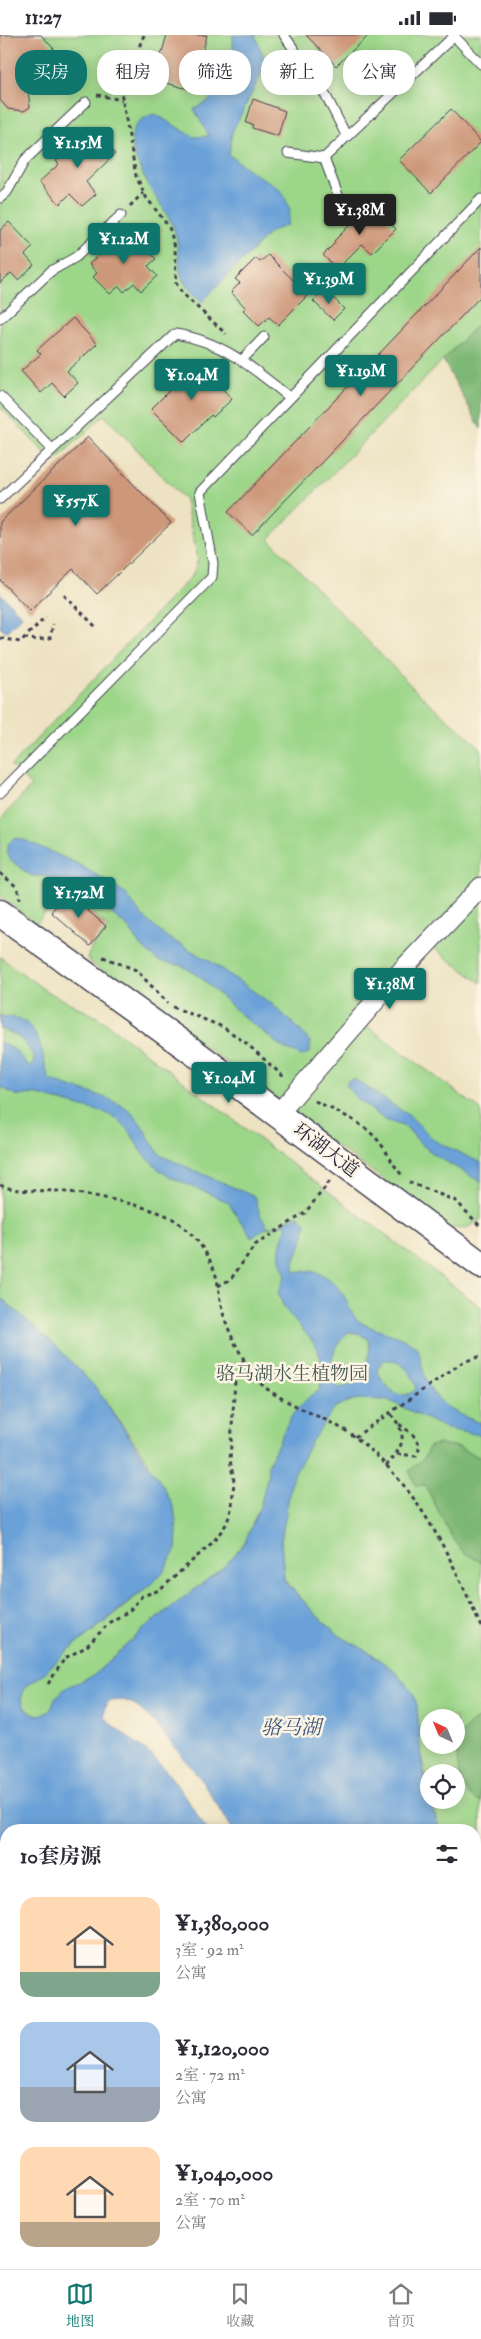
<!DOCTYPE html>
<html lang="zh">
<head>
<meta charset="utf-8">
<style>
	:root { --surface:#fff; --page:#f7f7f7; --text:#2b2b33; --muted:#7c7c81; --line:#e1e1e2; --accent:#0f766e }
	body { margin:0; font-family:"IM FELL Double Pica","Noto Serif SC",serif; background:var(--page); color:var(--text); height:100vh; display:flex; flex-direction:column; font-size:19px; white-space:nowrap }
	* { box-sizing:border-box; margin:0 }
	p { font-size:16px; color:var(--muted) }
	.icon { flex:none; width:28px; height:28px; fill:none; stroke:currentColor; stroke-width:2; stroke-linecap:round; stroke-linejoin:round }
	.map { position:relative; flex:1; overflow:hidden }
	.panel { position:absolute; left:0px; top:1789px; width:481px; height:446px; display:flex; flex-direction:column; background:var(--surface); border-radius:20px 20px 0 0; box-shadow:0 2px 12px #0003 }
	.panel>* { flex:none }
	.top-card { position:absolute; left:15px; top:15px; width:451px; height:45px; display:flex; gap:10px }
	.needle { width:32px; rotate:316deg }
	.tools { position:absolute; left:420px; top:1674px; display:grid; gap:10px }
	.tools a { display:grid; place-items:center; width:45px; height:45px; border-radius:50%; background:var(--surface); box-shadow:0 2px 12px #0003; font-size:25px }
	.price { position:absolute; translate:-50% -42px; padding:0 11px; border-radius:5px; background:var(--accent); color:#fff; font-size:16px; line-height:32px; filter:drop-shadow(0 1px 2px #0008) }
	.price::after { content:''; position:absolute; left:50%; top:30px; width:15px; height:11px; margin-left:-8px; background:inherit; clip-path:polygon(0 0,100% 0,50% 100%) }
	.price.current { background:#222; color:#fff }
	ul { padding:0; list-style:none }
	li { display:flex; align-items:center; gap:15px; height:125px; padding:0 20px }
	li span { display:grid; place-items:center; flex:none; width:140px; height:100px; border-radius:15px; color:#555 }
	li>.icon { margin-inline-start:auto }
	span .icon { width:60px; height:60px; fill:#fffc; stroke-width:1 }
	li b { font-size:21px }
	h2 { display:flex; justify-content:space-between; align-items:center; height:60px; padding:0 20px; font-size:21px }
	.tag { padding:0 18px; border-radius:20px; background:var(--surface); box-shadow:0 2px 12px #0003; font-size:18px; line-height:45px }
	.tag.current { background:var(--accent); color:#fff }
	.status { display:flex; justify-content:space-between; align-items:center; height:35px; padding:0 25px; background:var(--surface); direction:ltr }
	.status svg { height:14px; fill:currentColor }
	.dock { display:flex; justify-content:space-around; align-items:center; height:70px; border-top:1px solid var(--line); background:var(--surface); font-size:14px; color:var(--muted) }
	.dock a { display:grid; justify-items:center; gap:2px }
	.dock .current { color:var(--accent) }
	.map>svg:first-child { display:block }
</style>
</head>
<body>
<div class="status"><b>11:27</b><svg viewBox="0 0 49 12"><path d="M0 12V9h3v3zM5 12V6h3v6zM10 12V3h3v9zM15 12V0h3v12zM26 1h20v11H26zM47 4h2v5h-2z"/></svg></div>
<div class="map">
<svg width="481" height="2234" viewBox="0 0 481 2234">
	<rect width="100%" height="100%" fill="#fcf5e5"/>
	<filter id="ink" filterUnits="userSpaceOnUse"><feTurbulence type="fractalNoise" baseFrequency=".02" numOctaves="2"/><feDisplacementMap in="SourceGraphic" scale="10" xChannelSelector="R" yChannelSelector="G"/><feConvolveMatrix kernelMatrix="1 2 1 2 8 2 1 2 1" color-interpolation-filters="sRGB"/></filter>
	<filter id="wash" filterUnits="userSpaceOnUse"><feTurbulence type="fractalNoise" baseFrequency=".0096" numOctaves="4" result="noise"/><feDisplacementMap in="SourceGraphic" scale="20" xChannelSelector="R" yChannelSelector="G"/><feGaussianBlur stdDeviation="1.12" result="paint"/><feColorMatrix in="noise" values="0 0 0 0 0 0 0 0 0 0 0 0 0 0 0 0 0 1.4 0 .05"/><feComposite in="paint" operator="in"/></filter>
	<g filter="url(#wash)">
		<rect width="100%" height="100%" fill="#ede2c1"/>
		<path fill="#9cd689" stroke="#5f7c62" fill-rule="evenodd" d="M 0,0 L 481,0 L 481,286 L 269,504 L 419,659 L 481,713 L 481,841 L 279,1066 L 91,928 L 87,923 L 92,912 L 108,892 L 65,855 L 36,889 L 0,861 L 0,785 L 31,751 L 11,731 L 192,541 L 198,525 L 185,465 L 104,380 L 54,427 L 0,372 Z
			M 481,862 L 481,948 L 433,913 Z
			M 0,922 L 46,956 L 99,983 L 481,1272 L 481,1922 L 475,1913 L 475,1795 L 440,1795 L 430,1765 L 456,1765 L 456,1738 L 429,1738 L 429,1759 L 407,1649 L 372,1619 L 340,1601 L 315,1579 L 284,1544 L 281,1506 L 245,1507 L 226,1530 L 146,1592 L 93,1641 L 55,1663 C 49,1700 2,1666 28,1649 C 42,1640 53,1627 66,1617 C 99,1591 134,1566 164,1536 L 148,1426 L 95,1352 L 53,1308 L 0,1262 ZM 429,1682 L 456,1682 L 456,1710 L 429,1710 Z
			M 367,991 L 481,1075 L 481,1184 C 470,1192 464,1195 451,1193 L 295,1081 C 297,1058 349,1010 367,991 Z"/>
		<path fill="#7db775" stroke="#506c58" d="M 481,286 L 481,394 L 443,325 Z
			M 440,1409 L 458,1412 L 481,1423 L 481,1527 L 463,1517 L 450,1499 L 425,1450 L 416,1451 L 409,1436 L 424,1423 L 429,1411 Z
			M 478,1684 L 481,1685 L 481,1767 C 459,1762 453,1722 460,1703 C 463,1693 470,1688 478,1684 Z"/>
		<path fill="#6aa1d8" stroke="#46628a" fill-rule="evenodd" d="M 233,0 L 255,0 L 264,23 L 264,34 L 232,97 L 229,120 L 255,139 L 273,149 L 283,158 L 290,175 L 287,190 L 270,197 L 202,267 C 195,259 184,251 181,240 C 177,223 180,207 173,191 C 161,164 99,93 155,79 L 194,102 L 209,101 L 194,74 C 231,55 234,41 233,0 Z
			M 0,558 L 22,581 L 7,596 L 0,593 Z
			M 14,803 L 27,806 L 78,829 L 124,857 L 143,882 L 165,901 L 210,926 L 273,970 L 299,994 L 310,1007 L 310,1017 L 302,1021 L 285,1014 L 246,984 L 199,941 L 183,931 L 158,926 L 141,911 L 130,894 L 105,873 L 61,847 L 45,841 L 32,841 L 23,835 L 12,826 L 6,817 L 9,808 Z
			M 0,981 C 6,982 15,982 20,984 C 41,994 43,1025 49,1044 C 74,1056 106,1058 128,1075 C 145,1088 148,1107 162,1121 L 255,1162 L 260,1180 L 268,1192 L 275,1192 L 297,1180 L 306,1188 L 302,1208 L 294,1226 L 294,1237 C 316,1233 329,1240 343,1259 C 349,1269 350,1281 362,1288 C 380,1298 401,1299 417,1313 C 421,1320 421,1327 423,1335 C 431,1366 452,1378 481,1388 L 481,1400 L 447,1394 L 388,1365 L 358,1364 L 335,1372 L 311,1407 L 292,1444 L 281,1506 L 284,1545 L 315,1579 L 340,1601 L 372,1619 L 394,1636 L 413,1658 L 417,1671 L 421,1724 L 429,1765 L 440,1795 L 233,1795 L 201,1744 L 151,1684 L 134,1669 L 123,1665 L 110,1666 L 105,1671 L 104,1681 C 115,1695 132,1704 146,1715 C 170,1736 190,1769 207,1795 L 6,1795 L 6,2229 L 475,2229 L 475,2051 L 481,2047 L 481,2234 L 0,2234 L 0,1262 L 53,1308 L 95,1352 L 163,1451 L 174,1473 L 177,1496 L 176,1514 L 164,1536 L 151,1549 L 65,1618 L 41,1641 L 25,1651 L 21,1665 L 25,1674 L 31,1678 L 39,1680 L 48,1677 L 52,1673 L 55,1663 L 67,1652 L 93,1641 L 146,1592 L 226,1530 L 245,1507 L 260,1471 L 268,1440 L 268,1430 L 291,1381 L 311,1360 L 319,1356 C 333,1300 292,1300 278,1258 L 286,1239 C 276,1224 279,1208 287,1193 L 284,1189 L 263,1194 L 252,1203 L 228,1167 L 168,1141 L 157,1133 L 140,1115 L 131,1098 L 117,1084 L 106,1078 L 34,1059 L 18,1061 L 0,1052 L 0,1007 L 14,1014 L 29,1032 L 33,1029 L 34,1022 C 26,1007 17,998 0,994 ZM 348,1297 L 358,1298 L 368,1304 C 373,1322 364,1335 353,1350 L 338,1353 C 326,1332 332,1313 348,1297 ZM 383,1325 C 400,1323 414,1338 416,1354 C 400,1370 384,1351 377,1335 Z
			M 354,1044 L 411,1082 L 435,1106 L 481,1128 L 481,1147 L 435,1120 L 421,1109 L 406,1092 L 385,1085 L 357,1064 L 347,1051 L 347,1046 Z
			M 475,1913 L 481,1922 L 481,2023 L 475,2027 Z"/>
		<g id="blocks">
			<path fill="#cd9779" d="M 0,0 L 41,0 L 66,27 L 62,31 L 67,36 L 60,44 L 56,46 L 40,42 L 28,54 L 30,72 L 24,76 L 8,74 L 0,65 Z
				M 167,0 L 207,0 L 198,36 L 211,40 L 206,59 L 159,46 L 163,28 L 159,27 Z
				M 306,0 L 369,0 L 336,31 Z
				M 253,64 L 285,76 L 278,101 L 252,93 L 253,90 L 246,88 Z
				M 451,74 L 481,107 L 431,158 L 399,125 Z
				M 92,94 L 115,119 L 86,147 L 96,159 L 82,171 L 70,159 L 60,169 L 39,147 L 59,129 L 56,126 Z
				M 371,169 L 396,194 L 372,218 L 362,209 L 337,234 L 323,220 L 335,208 L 334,206 Z
				M 9,187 L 33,212 L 25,220 L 34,230 L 18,245 L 11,238 L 0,248 L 0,195 Z
				M 131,197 L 156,224 L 148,231 L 157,241 L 141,256 L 134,248 L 124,257 L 119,251 L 110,259 L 93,242 L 97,238 L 89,229 L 121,199 L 125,203 Z
				M 481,212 L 481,261 L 252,500 L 228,477 Z
				M 268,220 L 308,260 L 278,290 L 269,282 L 259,291 L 243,275 L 246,273 L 231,257 L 240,248 L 235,244 L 256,223 L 260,227 Z
				M 325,254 L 344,274 L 333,285 L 313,266 Z
				M 73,283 L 97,309 L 67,336 L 78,348 L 64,361 L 52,348 L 41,358 L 21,336 L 41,319 L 37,315 Z
				M 207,328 L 224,345 L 219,350 L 232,364 L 213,382 L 211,380 L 184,407 L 151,374 L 196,329 L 200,334 Z
				M 88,402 L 171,488 L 97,559 L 73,534 L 30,576 L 0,545 L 0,487 Z
				M 67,858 L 106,891 L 90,911 L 51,877 Z"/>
		</g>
	</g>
	<g filter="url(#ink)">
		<use href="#blocks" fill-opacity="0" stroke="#403f4f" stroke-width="1"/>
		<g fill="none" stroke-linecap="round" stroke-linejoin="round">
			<defs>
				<path id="lane" d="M 284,0 L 325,59 L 347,102
					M 453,0 L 481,29
					M 288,118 L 324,123 L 454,1
					M 324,123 L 341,168
					M 0,163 L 7,157 L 25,125 L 86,67
					M 0,284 L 51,236 L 76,222 L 121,180
					M 242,325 L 264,302
					M 0,361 L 52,414
					M 0,464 L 175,299 C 220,305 255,334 289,362
					M 0,758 L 212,542 L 213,528 L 200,457 L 481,164"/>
				<path id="street" d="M 278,1079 L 403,934 L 481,852"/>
				<path id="secondary" d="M 0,878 L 199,1021 L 481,1230"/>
			</defs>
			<use href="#lane" stroke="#403f4f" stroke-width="11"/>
			<use href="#street" stroke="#403f4f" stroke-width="21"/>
			<use href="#secondary" stroke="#403f4f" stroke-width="29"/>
			<path stroke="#403f4f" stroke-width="3" stroke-dasharray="4 4" stroke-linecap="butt" d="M 144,0 L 121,56 L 136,141 L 146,162 L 169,192 L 175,212 L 176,248 L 182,258 L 226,299
				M 97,60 L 122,65
				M 130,171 L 143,158
				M 64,560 L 98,594
				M 0,603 L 20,607 L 46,582
				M 24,603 L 37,605 L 50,603 L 53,589
				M 0,838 L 17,852 L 20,864
				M 103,922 L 136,935 L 168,968
				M 173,972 L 223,992 L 246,1008 L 284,1042
				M 315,1066 C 339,1078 367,1088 383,1112 C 390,1122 394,1132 403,1141
				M 409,1147 L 456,1166 L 481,1192
				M 0,1150 C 18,1158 37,1155 56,1156 C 82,1157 152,1171 173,1184 C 194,1198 210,1219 217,1244 C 219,1254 219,1264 222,1274 C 228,1298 241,1321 255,1342 C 273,1367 329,1382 355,1402 C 418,1451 450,1520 481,1592
				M 218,1251 L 231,1244 L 255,1210 L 305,1178 L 330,1146
				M 355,1402 L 463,1327 L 481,1321
				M 397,1419 L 416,1421 C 426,1406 410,1398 399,1389
				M 386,1431 C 404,1411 409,1400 390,1378
				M 48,1649 L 65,1623 L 86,1612 L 110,1587 L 129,1576 L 142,1561 L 160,1555 L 214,1506 L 227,1488 L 232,1471 L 234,1446 L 230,1425 L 235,1345 L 244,1324"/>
			<use href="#lane" stroke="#fff" stroke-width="9"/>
			<use href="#street" stroke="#fff" stroke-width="19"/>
			<use href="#secondary" stroke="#fff" stroke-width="26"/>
		</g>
	</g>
	<g text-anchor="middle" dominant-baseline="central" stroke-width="5" stroke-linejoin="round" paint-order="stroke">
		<g font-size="19" fill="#22223b" stroke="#fcf5e5">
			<text transform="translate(326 1115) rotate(37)">环湖大道</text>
		</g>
		<g font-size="19" fill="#475852" stroke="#fcf5e5">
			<text x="292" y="1339">骆马湖水生植物园</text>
		</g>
		<g font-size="20" font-style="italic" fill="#3f557a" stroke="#fcf5e5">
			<text x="291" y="1692">骆马湖</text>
		</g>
	</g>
</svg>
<div class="tools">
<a><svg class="needle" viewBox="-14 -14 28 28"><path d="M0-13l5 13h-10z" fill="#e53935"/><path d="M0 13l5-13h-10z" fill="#7c7c81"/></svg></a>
<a><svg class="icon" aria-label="locate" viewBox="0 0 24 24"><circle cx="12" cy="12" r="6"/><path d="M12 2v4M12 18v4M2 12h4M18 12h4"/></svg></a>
</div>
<b class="price" style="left:78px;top:134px">¥1.15M</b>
<b class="price current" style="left:360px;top:201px">¥1.38M</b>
<b class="price" style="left:124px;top:230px">¥1.12M</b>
<b class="price" style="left:329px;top:270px">¥1.39M</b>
<b class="price" style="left:361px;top:362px">¥1.19M</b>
<b class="price" style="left:192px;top:366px">¥1.04M</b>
<b class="price" style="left:76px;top:492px">¥557K</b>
<b class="price" style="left:79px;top:884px">¥1.72M</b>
<b class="price" style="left:390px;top:975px">¥1.38M</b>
<b class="price" style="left:229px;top:1069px">¥1.04M</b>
<div class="top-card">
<a class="tag current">买房</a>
<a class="tag">租房</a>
<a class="tag">筛选</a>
<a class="tag">新上</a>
<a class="tag">公寓</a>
</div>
<section class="panel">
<h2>10套房源<svg class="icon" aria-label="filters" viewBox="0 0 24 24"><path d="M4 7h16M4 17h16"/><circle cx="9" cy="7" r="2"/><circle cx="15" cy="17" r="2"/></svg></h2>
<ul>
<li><span style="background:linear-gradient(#ffd9b3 75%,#7fa58c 0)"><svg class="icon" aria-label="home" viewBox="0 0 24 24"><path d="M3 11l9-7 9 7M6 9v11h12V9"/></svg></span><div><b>¥1,380,000</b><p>3室 · 92 m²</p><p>公寓</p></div></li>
<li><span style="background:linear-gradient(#a9c7e8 65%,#9aa5b1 0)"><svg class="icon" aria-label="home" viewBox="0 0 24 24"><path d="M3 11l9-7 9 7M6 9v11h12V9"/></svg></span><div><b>¥1,120,000</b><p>2室 · 72 m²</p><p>公寓</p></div></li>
<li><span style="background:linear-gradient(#ffd9b3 75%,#b9a48a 0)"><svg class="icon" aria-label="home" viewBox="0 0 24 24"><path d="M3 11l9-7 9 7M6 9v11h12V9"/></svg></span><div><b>¥1,040,000</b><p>2室 · 70 m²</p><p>公寓</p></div></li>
</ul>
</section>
</div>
<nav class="dock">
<a class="current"><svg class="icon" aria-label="map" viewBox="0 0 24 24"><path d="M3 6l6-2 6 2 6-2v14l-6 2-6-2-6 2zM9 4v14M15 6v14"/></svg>地图</a>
<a><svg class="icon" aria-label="saved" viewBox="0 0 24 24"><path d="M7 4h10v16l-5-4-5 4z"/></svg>收藏</a>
<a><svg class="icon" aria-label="home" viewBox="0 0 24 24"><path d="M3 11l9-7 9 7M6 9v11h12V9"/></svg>首页</a>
</nav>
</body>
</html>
